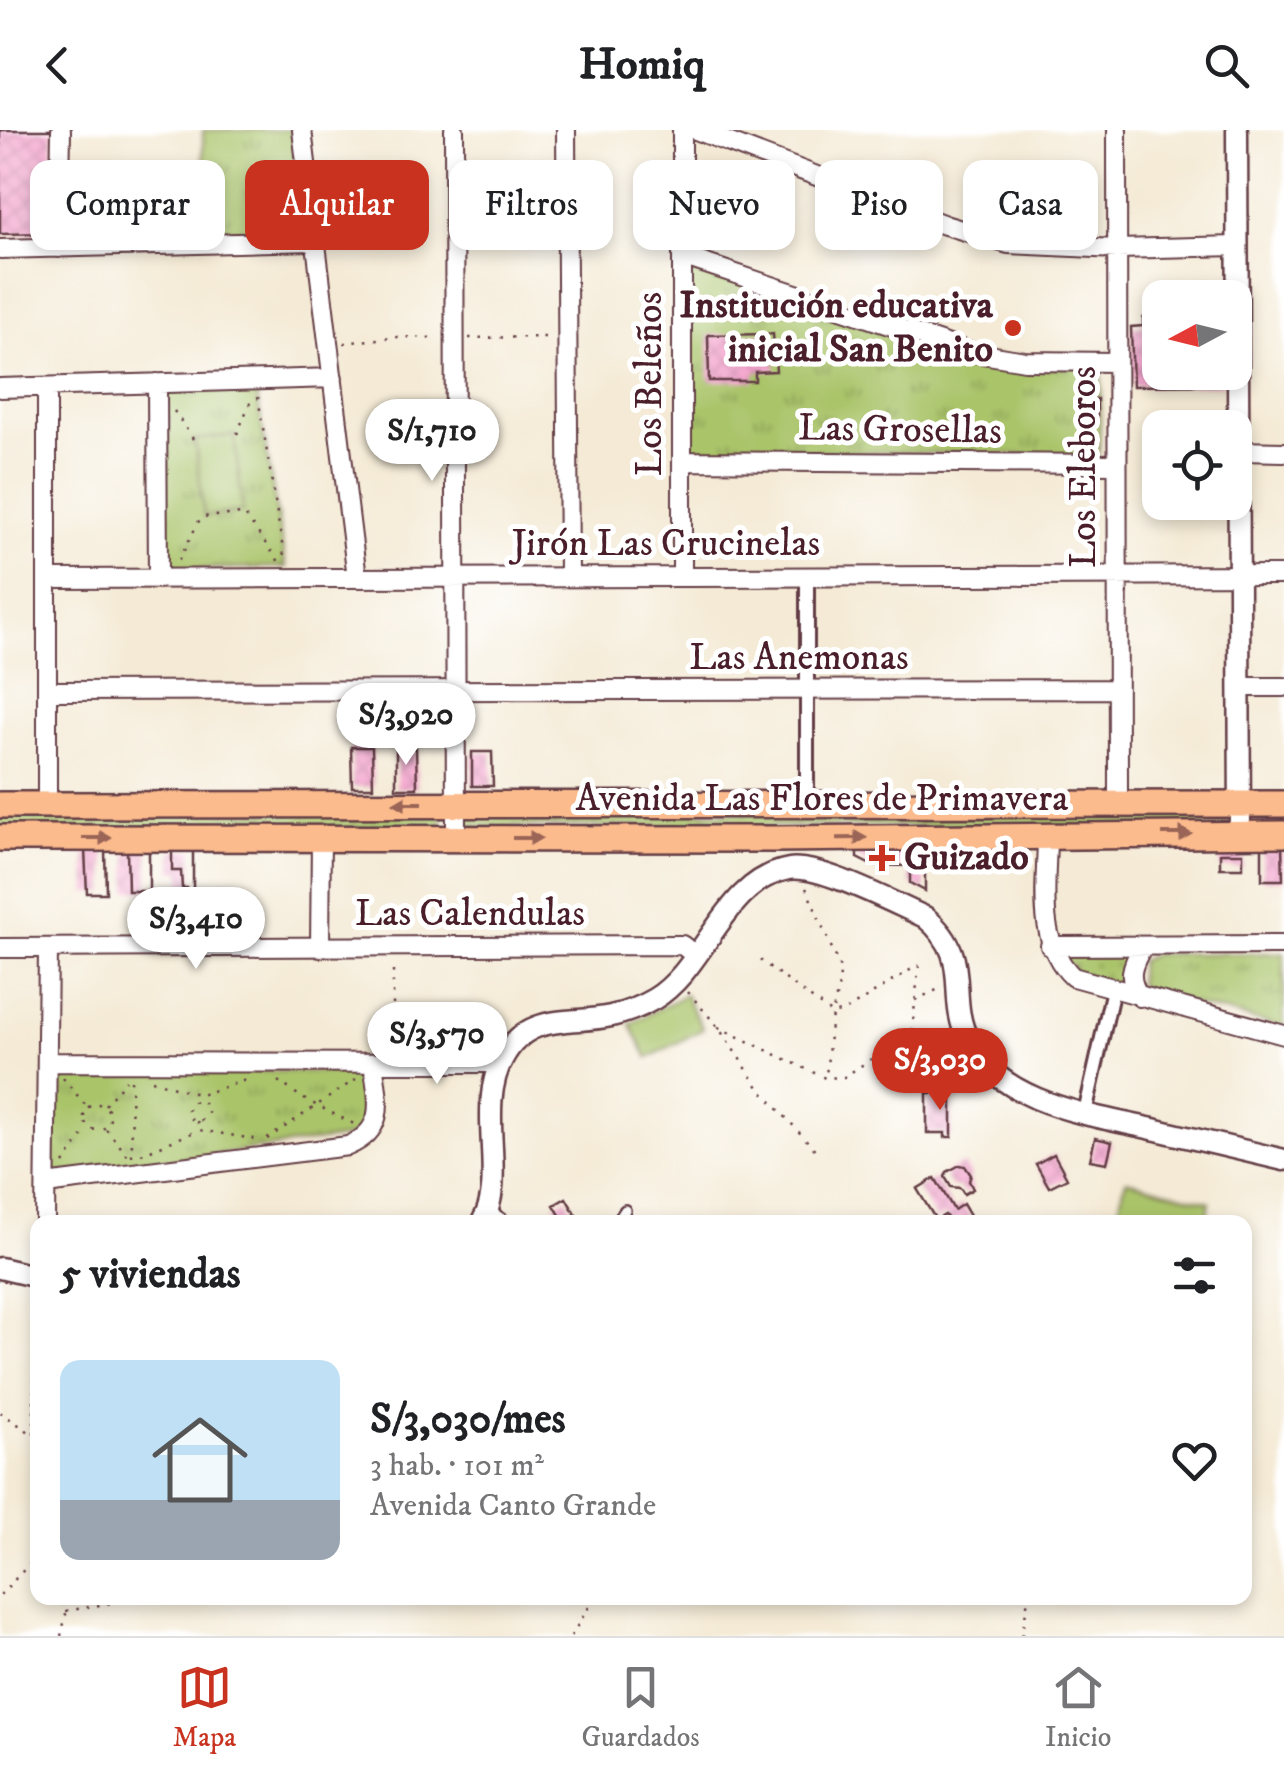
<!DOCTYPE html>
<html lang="es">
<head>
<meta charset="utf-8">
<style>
	:root { --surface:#fff; --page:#f6f6f6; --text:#202124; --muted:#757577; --line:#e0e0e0; --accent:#c8321e }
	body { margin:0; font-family:"IM FELL DW Pica",serif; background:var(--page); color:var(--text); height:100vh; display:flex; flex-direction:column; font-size:38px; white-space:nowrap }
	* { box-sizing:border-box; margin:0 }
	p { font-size:32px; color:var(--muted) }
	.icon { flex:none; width:55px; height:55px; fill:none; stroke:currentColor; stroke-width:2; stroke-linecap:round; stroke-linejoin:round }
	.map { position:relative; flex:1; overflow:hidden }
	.side { position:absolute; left:30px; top:1085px; width:1222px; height:390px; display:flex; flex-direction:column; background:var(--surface); border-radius:20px; box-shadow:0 5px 15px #0003 }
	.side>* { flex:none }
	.top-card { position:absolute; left:30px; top:30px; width:1225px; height:90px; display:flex; gap:20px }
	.needle { width:65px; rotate:263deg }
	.fabs { position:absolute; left:1142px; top:150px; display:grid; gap:20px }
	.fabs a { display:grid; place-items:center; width:110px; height:110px; border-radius:20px; background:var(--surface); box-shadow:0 5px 15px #0003; font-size:50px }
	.price { position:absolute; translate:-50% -85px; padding:0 22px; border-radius:35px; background:#fff; color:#222; font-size:32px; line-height:65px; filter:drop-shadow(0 2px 5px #0008) }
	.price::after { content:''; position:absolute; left:50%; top:60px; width:30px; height:22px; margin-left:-15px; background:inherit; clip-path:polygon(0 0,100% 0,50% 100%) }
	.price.active { background:var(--accent); color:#fff }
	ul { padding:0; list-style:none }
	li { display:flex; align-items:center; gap:30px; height:250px; padding:0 30px }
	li+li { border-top:2px solid var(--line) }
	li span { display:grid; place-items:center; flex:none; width:280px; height:200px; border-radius:20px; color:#555 }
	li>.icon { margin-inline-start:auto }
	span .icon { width:120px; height:120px; fill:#fffc; stroke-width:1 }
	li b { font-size:42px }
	h2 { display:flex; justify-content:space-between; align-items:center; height:120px; padding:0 30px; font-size:42px }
	.chip { padding:0 35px; border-radius:20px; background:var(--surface); box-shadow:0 5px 15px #0003; font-size:35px; line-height:90px }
	.chip.active { background:var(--accent); color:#fff }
	header { display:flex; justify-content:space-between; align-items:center; height:130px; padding:0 30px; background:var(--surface); font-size:45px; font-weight:700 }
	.menu { display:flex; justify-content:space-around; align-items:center; height:140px; border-top:2px solid var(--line); background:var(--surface); font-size:28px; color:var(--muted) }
	.menu a { display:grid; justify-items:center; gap:5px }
	.menu .active { color:var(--accent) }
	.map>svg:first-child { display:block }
</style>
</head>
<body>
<header><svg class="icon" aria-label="back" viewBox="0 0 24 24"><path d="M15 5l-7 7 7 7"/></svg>Homiq<svg class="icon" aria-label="search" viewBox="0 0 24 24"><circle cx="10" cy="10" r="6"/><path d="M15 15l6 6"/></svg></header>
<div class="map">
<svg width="1284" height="1506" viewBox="0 0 1284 1506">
	<defs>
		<pattern id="grass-dots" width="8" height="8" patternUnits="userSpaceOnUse" patternTransform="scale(2.5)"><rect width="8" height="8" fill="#aac46a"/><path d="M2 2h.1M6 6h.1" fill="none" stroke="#8c9f57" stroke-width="1.8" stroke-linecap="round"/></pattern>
		<pattern id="park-tufts" width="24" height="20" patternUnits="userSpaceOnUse" patternTransform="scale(2.5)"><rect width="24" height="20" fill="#aac46a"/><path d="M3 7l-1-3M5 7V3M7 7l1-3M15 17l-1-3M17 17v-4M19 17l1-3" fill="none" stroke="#8c9f57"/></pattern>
		<pattern id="building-cross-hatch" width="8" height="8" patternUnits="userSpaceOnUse" patternTransform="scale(2.5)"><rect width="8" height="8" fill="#f4a6ce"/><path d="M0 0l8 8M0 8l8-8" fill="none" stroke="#d38eb1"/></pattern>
	</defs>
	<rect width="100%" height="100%" fill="#fff"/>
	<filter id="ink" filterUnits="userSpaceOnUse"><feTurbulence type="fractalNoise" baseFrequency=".01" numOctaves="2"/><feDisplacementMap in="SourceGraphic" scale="20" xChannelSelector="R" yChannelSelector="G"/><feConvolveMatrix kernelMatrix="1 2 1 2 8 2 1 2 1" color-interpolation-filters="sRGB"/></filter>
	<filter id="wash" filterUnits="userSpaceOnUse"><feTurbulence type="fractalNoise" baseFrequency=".0048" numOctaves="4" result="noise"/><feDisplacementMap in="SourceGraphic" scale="40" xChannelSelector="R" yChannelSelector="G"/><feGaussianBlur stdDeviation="2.25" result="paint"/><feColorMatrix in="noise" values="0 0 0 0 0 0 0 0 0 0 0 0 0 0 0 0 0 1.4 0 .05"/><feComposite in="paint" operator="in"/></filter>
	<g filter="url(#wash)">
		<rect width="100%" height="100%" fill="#f4ead5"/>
		<path fill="url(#grass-dots)" stroke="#7a724a" stroke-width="2.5" d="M 0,680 L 443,684 L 441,698 L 0,699 Z
			M 1229,682 L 1229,691 L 1222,696 L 465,697 L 468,683 Z
			M 1133,822 L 1128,859 L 1077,843 L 1061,826 Z"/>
		<path fill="url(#park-tufts)" stroke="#7a724a" stroke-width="2.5" d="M 203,0 L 292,0 L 302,97 L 203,102 Z
			M 698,135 L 960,223 L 1102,237 L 1099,326 L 690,319 L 689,142 Z
			M 256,259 L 286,437 L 166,440 L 164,262 Z
			M 1284,823 L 1284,897 L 1151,864 L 1138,854 L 1140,831 L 1154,824 Z
			M 54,939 L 365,942 C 375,957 376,992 359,1002 C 354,1005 349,1006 343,1008 L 59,1045 L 52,1038 Z"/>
		<path fill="#aac46a" stroke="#7a724a" stroke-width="2.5" d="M 234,305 L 243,381 L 204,386 L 195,310 Z
			M 685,865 L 703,899 L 648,928 L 630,894 Z
			M 1126,1050 L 1210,1072 L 1205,1092 L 1115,1092 Z"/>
		<g id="blocks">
			<path fill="url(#building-cross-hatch)" d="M 0,0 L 53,0 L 53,103 L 0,104 Z
				M 1143,188 L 1160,188 L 1160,242 L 1221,242 L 1221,255 L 1133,256 L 1131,197 L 1143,196 Z
				M 773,204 L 776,241 L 755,242 L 755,251 L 709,251 L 708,205 Z
				M 1083,269 L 1097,269 L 1097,289 L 1083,289 Z
				M 351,617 L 372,617 L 373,657 L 352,657 Z
				M 396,618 L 416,618 L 417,658 L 396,658 Z
				M 472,622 L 492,622 L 493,656 L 472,656 Z
				M 1262,715 L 1282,715 L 1283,750 L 1262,750 Z
				M 857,718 L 925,718 L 925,761 L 910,753 L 910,736 L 871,735 L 857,728 Z
				M 193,719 L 193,763 L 187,763 L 187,758 L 182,758 L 181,741 L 172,741 L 172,720 Z
				M 85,720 L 105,720 L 106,763 L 87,763 Z
				M 127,720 L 149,720 L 149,761 L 128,761 Z
				M 1220,723 L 1243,723 L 1243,738 L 1220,738 Z
				M 946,959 L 952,959 L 952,1007 L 945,1007 L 945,1003 L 927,1003 L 927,963 L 946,963 Z
				M 1095,1008 L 1112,1012 L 1107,1033 L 1090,1030 Z
				M 1054,1024 L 1067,1048 L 1049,1057 L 1036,1034 Z
				M 960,1035 L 965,1036 L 971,1045 L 969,1051 L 973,1059 L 964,1064 L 960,1058 L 951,1057 L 945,1047 L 947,1042 Z
				M 935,1048 L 954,1080 L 963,1074 L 973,1091 L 950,1092 L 945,1085 L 936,1090 L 917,1059 Z
				M 566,1068 L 580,1092 L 564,1092 L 554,1075 Z"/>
		</g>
	</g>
	<g filter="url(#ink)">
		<use href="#blocks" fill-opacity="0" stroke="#643d44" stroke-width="2.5"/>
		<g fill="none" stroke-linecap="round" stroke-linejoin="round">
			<defs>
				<path id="service" d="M 489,1080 L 507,1092
					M 617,1092 L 625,1080"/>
				<path id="pedestrian" d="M 807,447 L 807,657
					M 1085,983 L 1113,859"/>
				<path id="minor" d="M 302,0 L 357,448
					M 454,0 L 456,707
					M 566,0 L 569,447
					M 696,0 L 945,95 L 1008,114 L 1117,119 L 1237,116
					M 1117,0 L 1118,673
					M 59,118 L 61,0
					M 0,119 L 314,111
					M 682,126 L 970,222 L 1025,231 L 1117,232
					M 157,253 L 158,449
					M 47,257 L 47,674
					M 0,258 L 333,248
					M 1239,321 L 1284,322
					M 683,331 L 1116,334
					M 682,447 L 682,0
					M 48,449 L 1284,445
					M 1241,557 L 1284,557
					M 47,561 L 1118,559
					M 1047,705 C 1047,754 1035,811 1073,847 L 1284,905
					M 1050,816 L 1284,815
					M 0,818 L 682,815 L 696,826
					M 320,818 L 321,707
					M 1140,867 C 1126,848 1132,835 1143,816
					M 47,932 L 500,933
					M 46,1054 L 348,1016 C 388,999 378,970 373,933
					M 45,1092 L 48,818"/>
				<path id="tertiary" d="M 1237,0 L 1240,704
					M 482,1092 C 508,1050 475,978 503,928 C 528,881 572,895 611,886 C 625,883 642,876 654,869 C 706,838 724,750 789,739 C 820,734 895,774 925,787 C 976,830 944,863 969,912 C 1003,976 1094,985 1157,1000 C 1200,1010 1242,1020 1284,1030
					M 0,1138 L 38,1147"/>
				<path id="primary" d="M 0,675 L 1284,674
					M 0,708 L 773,709 L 1284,704"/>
			</defs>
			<use href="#service" stroke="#643d44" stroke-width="14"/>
			<use href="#pedestrian" stroke="#643d44" stroke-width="18"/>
			<use href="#minor" stroke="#643d44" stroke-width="22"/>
			<use href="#tertiary" stroke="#643d44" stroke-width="25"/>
			<use href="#primary" stroke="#643d44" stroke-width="30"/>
			<path stroke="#643d44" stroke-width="2.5" stroke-dasharray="2.5 8" stroke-linecap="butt" d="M 469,208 L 551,207
				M 344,213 L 394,207 L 436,208
				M 258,267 L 285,432
				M 174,281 L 193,309
				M 237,304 L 252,268
				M 179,430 L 201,387 L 244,384 L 280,433
				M 806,758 L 839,835 L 840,851 L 832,884 L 826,946
				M 760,830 L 832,884 L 847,880 L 918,835
				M 688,862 L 718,897 L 761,960 L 819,1024
				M 915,870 L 939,859
				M 718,897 L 825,948 L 844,947 L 912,902 L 919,835
				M 393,917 L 393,835
				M 63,948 L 87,977
				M 131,950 L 132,1027
				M 152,950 L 200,965 L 249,949
				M 278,951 L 304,969 L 354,994
				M188 981a10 10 0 1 1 20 0a10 10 0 1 1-20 0Z
				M84 987a13 13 0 1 1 26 0a13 13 0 1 1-26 0Z
				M 105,975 L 126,950
				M 197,991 L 199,1000 L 260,1010
				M 106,999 L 130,1028
				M 267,1009 L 356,949
				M 141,1024 L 199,1000
				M 64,1034 L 87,999
				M 0,1282 L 38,1308
				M 34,1304 L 34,1166
				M 0,1465 L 38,1425
				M 66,1481 L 139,1468
				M 61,1506 L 66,1485 L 63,1468
				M 571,1506 L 589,1477
				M 1022,1506 L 1028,1468"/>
			<use href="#service" stroke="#fff" stroke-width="9"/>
			<use href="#pedestrian" stroke="#fff" stroke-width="12"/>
			<use href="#minor" stroke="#fff" stroke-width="18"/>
			<use href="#tertiary" stroke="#fff" stroke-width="20"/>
			<use href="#primary" stroke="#fbbb8d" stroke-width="25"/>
		</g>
		<defs><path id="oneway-solid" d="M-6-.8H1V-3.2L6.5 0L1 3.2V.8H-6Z" transform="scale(2.5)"/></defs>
		<g fill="#9a6557">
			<use href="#oneway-solid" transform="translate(408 673) rotate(180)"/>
			<use href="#oneway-solid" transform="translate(1177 704)"/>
			<use href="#oneway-solid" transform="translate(97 708)"/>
			<use href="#oneway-solid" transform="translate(527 708)"/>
			<use href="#oneway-solid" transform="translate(852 708) rotate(-1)"/>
		</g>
	</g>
	<g fill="#c8321e" stroke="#fff" stroke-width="4">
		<circle cx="1013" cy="198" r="10"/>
		<path d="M877 713h10v10h10v10h-10v10h-10v-10h-10v-10h10z"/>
	</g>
	<g text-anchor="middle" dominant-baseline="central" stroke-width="10" stroke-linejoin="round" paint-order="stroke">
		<g font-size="38" font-weight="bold" fill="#4a1f2b" stroke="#fff" text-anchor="end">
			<text x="993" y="176">Institución educativa<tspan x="993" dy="44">inicial San Benito</tspan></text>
			<text x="904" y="728" text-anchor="start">Guizado</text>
		</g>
		<g font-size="38" fill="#4a1f2b" stroke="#fff">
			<text transform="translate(650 254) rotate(-90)">Los Beleños</text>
			<text transform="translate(900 300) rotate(1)">Las Grosellas</text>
			<text transform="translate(1084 337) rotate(-90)">Los Eleboros</text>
			<text x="666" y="414">Jirón Las Crucinelas</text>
			<text x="799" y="528">Las Anemonas</text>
			<text x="822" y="669">Avenida Las Flores de Primavera</text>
			<text x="470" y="784">Las Calendulas</text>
		</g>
	</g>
</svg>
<div class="fabs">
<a><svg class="needle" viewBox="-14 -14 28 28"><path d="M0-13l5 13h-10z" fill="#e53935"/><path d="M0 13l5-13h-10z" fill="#757577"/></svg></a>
<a><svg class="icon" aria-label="locate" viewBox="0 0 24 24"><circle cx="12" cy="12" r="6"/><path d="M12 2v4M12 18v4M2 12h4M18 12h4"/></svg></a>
</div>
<b class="price" style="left:432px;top:354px">S/1,710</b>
<b class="price" style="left:406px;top:638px">S/3,920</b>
<b class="price" style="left:196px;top:842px">S/3,410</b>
<b class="price" style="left:437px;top:957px">S/3,570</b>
<b class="price active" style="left:940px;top:983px">S/3,030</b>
<div class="top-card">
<a class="chip">Comprar</a>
<a class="chip active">Alquilar</a>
<a class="chip">Filtros</a>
<a class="chip">Nuevo</a>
<a class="chip">Piso</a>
<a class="chip">Casa</a>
</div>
<section class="side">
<h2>5 viviendas<svg class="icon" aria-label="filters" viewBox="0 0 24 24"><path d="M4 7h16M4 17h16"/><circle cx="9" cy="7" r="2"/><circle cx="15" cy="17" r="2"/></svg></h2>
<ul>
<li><span style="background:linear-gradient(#bfe0f5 70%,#9aa5b1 0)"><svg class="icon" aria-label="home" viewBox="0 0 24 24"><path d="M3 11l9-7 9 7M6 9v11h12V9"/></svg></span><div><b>S/3,030/mes</b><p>3 hab. · 101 m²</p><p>Avenida Canto Grande</p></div><svg class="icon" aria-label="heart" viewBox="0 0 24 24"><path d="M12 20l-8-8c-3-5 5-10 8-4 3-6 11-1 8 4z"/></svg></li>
</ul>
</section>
</div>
<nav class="menu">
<a class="active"><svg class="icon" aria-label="map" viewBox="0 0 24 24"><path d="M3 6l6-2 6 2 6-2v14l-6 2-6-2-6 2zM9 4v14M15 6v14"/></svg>Mapa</a>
<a><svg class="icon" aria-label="saved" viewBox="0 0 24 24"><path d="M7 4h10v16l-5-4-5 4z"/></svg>Guardados</a>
<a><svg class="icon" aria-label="home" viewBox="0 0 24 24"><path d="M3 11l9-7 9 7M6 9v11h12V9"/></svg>Inicio</a>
</nav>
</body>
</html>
